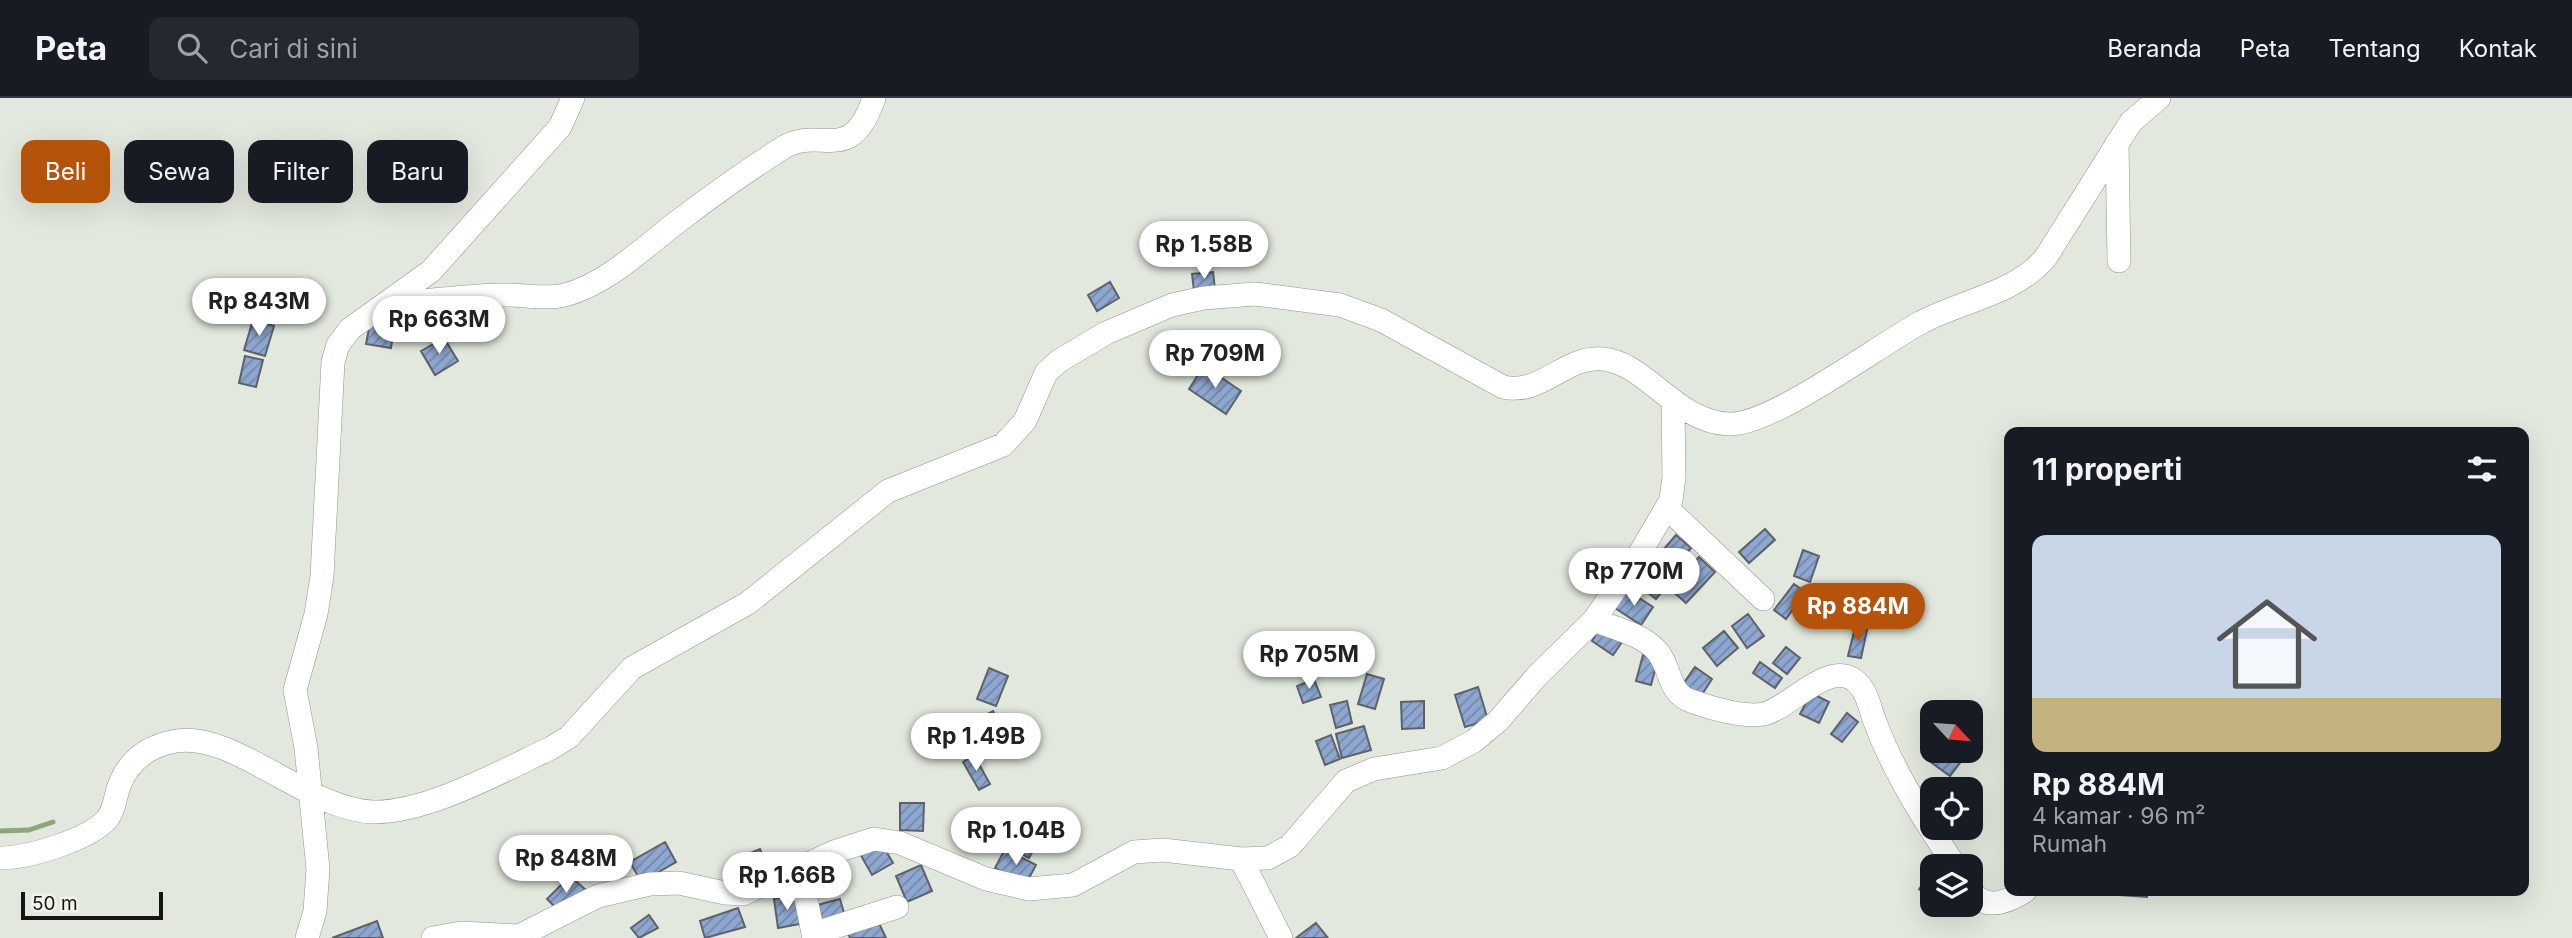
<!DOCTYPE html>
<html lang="id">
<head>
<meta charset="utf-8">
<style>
	:root { --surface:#171b24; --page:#242831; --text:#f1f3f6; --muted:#9ea1a6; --line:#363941; --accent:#b45309 }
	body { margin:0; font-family:Inter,sans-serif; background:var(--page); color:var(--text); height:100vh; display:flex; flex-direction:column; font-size:26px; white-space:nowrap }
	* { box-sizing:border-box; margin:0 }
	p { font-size:23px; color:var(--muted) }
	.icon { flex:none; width:38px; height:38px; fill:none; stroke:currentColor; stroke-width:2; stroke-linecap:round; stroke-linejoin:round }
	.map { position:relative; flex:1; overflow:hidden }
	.panel { position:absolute; left:2004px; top:329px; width:525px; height:469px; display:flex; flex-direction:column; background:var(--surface); border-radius:14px; box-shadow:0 7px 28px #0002 }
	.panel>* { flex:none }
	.banner { position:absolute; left:21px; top:42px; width:665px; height:63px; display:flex; gap:14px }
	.needle { width:46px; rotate:116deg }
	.tools { position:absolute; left:1920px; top:602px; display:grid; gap:14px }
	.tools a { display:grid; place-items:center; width:63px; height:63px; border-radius:14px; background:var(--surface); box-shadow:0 7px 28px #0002; font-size:35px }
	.scale { position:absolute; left:21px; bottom:18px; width:142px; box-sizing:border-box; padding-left:7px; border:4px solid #161714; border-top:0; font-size:19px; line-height:24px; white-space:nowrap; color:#161714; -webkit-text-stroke:5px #eff5eb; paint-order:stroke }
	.price { position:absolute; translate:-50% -60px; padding:0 16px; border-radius:24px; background:#fff; color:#222; font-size:23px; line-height:46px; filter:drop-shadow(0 2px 4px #0008) }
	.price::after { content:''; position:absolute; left:50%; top:42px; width:21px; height:16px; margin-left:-10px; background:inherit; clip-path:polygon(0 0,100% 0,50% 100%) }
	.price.selected { background:var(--accent); color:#fff }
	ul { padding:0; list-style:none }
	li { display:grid; align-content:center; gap:14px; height:371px; padding:0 28px }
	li+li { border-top:2px solid var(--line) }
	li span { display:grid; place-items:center; height:217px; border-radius:14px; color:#555 }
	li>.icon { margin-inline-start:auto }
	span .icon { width:126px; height:126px; fill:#fffc; stroke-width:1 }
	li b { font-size:30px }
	h2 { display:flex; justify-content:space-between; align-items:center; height:84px; padding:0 28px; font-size:30px }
	.tag { padding:0 24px; border-radius:14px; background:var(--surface); box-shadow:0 7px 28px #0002; font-size:24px; line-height:63px }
	.tag.selected { background:var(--accent); color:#fff }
	header { display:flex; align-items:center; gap:42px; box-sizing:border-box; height:98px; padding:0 35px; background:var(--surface); border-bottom:2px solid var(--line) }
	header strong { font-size:33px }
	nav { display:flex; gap:38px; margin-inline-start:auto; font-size:24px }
	.search { width:490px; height:63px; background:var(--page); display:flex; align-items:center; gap:18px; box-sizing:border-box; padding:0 24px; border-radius:14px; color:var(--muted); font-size:26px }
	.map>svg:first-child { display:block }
</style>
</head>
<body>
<header>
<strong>Peta</strong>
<div class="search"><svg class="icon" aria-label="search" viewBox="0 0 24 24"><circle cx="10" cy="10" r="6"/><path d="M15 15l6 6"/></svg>Cari di sini</div>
<nav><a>Beranda</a><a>Peta</a><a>Tentang</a><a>Kontak</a></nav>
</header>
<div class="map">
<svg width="2572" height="840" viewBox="0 0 2572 840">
	<defs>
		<pattern id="building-hatch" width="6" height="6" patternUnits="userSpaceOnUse" patternTransform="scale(1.75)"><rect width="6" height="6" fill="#8ea7d1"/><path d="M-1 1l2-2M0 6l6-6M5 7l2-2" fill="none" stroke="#7387a8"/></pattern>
	</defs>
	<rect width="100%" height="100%" fill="#e2e8de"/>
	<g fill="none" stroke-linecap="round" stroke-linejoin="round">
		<path stroke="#8da57a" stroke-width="5" d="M 0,733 L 29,732 L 53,724"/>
	</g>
	<path fill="url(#building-hatch)" stroke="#5d6269" stroke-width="2" d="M 1213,174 L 1215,191 L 1194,193 L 1192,176 Z
		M 1110,184 L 1119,200 L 1097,213 L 1088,197 Z
		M 371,220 L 395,224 L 391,250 L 366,246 Z
		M 253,222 L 274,228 L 265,258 L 244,252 Z
		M 444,240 L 458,263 L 435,277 L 421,253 Z
		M 245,258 L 263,262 L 256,289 L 239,285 Z
		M 1204,268 L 1241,293 L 1226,316 L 1189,291 Z
		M 1765,431 L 1775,442 L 1749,465 L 1739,454 Z
		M 1676,437 L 1691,450 L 1673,471 L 1658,458 Z
		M 1803,452 L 1819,458 L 1810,484 L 1794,478 Z
		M 1699,459 L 1715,474 L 1686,505 L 1670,491 Z
		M 1644,466 L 1669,485 L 1656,501 L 1632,482 Z
		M 1794,486 L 1805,494 L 1786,521 L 1774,512 Z
		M 1627,492 L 1653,509 L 1641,527 L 1615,510 Z
		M 1748,516 L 1764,538 L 1747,550 L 1732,528 Z
		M 1600,530 L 1622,544 L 1613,557 L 1592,543 Z
		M 1855,530 L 1867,532 L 1861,560 L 1848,558 Z
		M 1724,533 L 1738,550 L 1717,568 L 1703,550 Z
		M 1786,549 L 1800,560 L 1787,576 L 1773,565 Z
		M 1643,557 L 1658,561 L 1651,587 L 1636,583 Z
		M 1760,564 L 1782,580 L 1775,590 L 1753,575 Z
		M 1695,569 L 1712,581 L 1699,601 L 1681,589 Z
		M 989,570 L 1008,578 L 996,608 L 977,601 Z
		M 1367,576 L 1384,581 L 1375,611 L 1358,606 Z
		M 1314,581 L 1321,599 L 1303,605 L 1297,588 Z
		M 1478,589 L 1488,622 L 1465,629 L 1455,597 Z
		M 1811,595 L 1829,604 L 1819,625 L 1800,616 Z
		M 1347,603 L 1352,625 L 1336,630 L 1330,607 Z
		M 1424,603 L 1424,630 L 1402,631 L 1401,604 Z
		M 993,613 L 1010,646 L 995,654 L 978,621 Z
		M 1847,615 L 1858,624 L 1842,644 L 1831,636 Z
		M 1364,628 L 1371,652 L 1342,660 L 1336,636 Z
		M 1331,637 L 1340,661 L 1325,667 L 1316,643 Z
		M 1935,653 L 1969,653 L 1950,678 L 1928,662 Z
		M 974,657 L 990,686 L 979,692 L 963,664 Z
		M 900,705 L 924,705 L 923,733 L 900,732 Z
		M 1025,733 L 1039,741 L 1029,760 L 1015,752 Z
		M 880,743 L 893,765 L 872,777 L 859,754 Z
		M 665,744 L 676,764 L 641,784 L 630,764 Z
		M 760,751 L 771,779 L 739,792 L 728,764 Z
		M 1005,751 L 1036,767 L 1026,786 L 995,770 Z
		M 921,767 L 932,793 L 907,804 L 896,778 Z
		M 1932,774 L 1932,802 L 1919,791 Z
		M 570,778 L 586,792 L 563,817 L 547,801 Z
		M 2121,793 L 2148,793 L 2147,799 L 2120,797 Z
		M 796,797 L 800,826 L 778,830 L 774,801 Z
		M 840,801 L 846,822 L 820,830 L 813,808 Z
		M 738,810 L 745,829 L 705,840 L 700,823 Z
		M 649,817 L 658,830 L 639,840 L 631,830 Z
		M 877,821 L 886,840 L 850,840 L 848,835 Z
		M 377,823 L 383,840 L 332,840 Z
		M 1316,825 L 1328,840 L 1296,840 Z"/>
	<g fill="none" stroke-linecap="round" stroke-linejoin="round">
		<defs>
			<path id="minor" d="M 2117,45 L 2119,163
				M 389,206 C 426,203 463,198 501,197 C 522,196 544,202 565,197 C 608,185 642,151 676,125 C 710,99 745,74 781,51 C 820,25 850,71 874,0
				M 1668,411 L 1763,501
				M 1594,522 C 1614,530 1641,536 1656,552 C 1671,567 1667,595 1691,603 C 1711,610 1742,620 1764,616 C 1789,610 1828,563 1854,582 C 1867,591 1870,611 1875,624 C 1894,675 1925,723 1955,768
				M 0,760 C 27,760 90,742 108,720 C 114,712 115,701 118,691 C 127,664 147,648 176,643 C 234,633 308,712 373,714 C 427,715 502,673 551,650 L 569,639 L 632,570 L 748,505 L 888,393 L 1003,347 L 1025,323 L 1046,275 L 1059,263 L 1106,235 L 1172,207 L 1204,200 L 1255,196 L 1340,207 L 1381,222 L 1503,289 C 1542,298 1565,257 1603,261 C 1646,265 1675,323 1728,326 C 1770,329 1879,247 1920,225 C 1960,203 2016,196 2046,159 L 2131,24 L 2159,0
				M 1241,761 L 1281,840
				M 767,786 L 792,788 L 805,796 L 814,840
				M 1970,792 C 1985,813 2006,805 2025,793
				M 813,836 L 897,809
				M 307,840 L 315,813 L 318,771 L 306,650 L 295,592 L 316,516 L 322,478 L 333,264 L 338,247 L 350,231 L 431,173 L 560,29 L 573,0
				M 433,840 L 461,835 L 519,838 L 598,798 L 650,786 L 679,785 L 725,795 L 743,796 L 834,754 L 874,741 L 900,745 L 986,781 L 1029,791 L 1073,787 L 1134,754 L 1163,752 L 1241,761 L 1268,760 L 1290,748 L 1346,683 L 1374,671 L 1442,660 L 1474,643 L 1498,623 L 1537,578 L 1594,522 L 1637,460 L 1671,402 L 1674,379 L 1673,305"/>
		</defs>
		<use href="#minor" stroke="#90968d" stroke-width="24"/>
		<use href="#minor" stroke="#fff" stroke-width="23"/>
	</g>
</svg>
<div class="tools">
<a><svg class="needle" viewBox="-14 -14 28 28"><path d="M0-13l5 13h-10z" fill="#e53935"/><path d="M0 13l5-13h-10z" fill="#9ea1a6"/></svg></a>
<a><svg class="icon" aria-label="locate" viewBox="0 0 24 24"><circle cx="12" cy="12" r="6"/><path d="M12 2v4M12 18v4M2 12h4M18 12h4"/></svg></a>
<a><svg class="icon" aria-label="layers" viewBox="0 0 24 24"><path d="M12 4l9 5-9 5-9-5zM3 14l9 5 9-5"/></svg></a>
</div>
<div class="scale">50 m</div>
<b class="price" style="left:1204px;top:183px">Rp 1.58B</b>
<b class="price" style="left:259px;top:240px">Rp 843M</b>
<b class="price" style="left:439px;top:258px">Rp 663M</b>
<b class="price" style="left:1215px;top:292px">Rp 709M</b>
<b class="price" style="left:1634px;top:510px">Rp 770M</b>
<b class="price selected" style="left:1858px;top:545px">Rp 884M</b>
<b class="price" style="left:1309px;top:593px">Rp 705M</b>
<b class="price" style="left:976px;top:675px">Rp 1.49B</b>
<b class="price" style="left:1016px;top:769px">Rp 1.04B</b>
<b class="price" style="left:566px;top:797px">Rp 848M</b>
<b class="price" style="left:787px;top:814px">Rp 1.66B</b>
<div class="banner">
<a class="tag selected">Beli</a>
<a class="tag">Sewa</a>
<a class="tag">Filter</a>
<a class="tag">Baru</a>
</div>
<section class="panel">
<h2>11 properti<svg class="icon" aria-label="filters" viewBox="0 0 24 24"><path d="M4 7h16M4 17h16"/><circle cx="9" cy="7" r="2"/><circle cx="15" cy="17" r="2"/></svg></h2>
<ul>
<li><span style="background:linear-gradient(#c9d6e8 75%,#c2b280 0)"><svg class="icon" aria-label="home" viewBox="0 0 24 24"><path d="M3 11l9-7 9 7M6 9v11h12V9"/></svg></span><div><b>Rp 884M</b><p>4 kamar · 96 m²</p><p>Rumah</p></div></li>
</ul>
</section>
</div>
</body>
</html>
